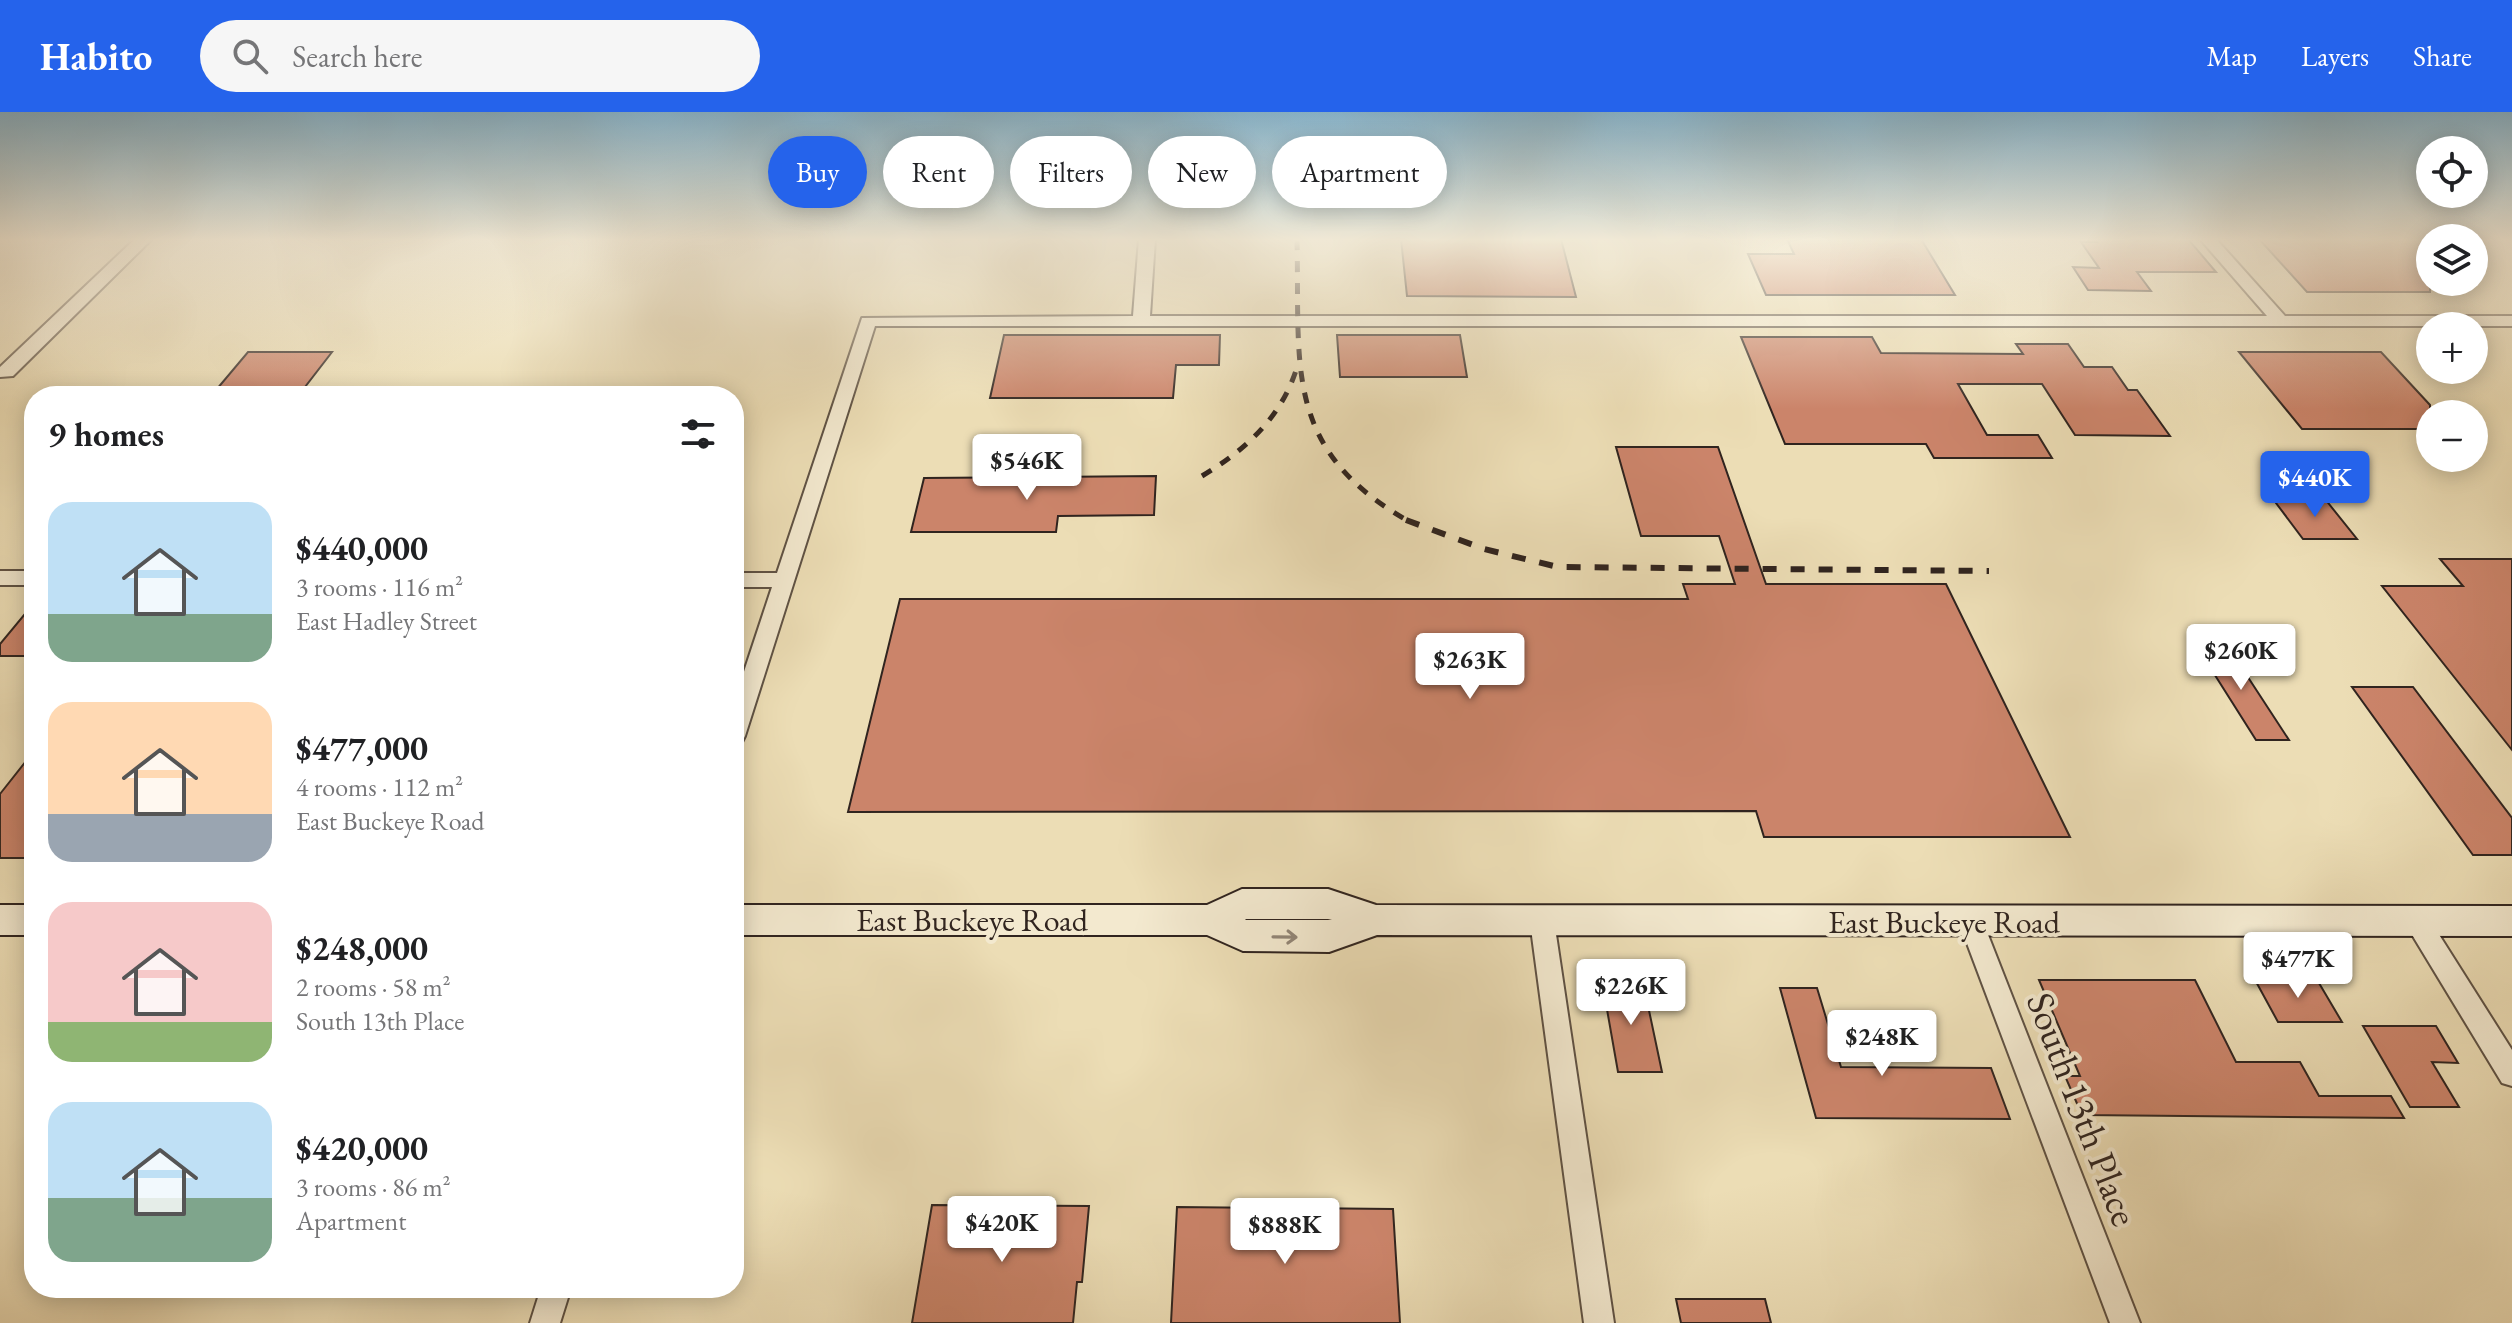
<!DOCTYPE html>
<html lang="en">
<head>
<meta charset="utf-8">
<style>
	:root { --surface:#fff; --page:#f6f6f6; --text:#202124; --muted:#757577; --accent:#2563eb }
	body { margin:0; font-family:"EB Garamond",serif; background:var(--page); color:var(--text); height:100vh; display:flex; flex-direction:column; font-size:30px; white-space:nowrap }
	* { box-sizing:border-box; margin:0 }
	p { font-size:26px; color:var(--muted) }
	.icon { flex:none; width:44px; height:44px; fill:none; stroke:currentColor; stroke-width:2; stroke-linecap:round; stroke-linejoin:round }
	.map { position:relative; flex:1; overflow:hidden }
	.panel { position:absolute; left:24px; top:274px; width:720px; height:912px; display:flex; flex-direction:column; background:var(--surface); border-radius:32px; box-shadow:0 4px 20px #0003 }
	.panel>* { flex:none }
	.banner { position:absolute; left:768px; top:24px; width:760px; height:72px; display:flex; gap:16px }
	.fabs { position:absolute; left:2416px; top:24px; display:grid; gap:16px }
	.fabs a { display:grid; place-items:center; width:72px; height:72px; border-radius:50%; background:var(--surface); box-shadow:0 4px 20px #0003; font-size:40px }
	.price { position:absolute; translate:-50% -68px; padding:0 18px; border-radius:8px; background:#fff; color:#222; font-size:26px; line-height:52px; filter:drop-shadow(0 2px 4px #0008) }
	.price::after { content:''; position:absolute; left:50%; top:48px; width:24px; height:18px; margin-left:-12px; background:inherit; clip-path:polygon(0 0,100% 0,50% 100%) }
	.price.active { background:var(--accent); color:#fff }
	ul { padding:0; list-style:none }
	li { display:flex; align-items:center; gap:24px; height:200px; padding:0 24px }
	li span { display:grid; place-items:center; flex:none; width:224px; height:160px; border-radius:24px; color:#555 }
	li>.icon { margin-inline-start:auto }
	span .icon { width:96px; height:96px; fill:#fffc; stroke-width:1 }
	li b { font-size:34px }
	h2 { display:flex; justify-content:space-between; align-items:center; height:96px; padding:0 24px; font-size:34px }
	.pill { padding:0 28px; border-radius:36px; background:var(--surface); box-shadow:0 4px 20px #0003; font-size:28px; line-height:72px }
	.pill.active { background:var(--accent); color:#fff }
	header { display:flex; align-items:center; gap:48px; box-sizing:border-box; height:112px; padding:0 40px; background:var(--accent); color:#fff }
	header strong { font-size:38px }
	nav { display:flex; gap:44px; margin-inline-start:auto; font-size:28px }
	.search { width:560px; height:72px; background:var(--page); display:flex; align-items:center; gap:20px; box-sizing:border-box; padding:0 28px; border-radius:44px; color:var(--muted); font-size:30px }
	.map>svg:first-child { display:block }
</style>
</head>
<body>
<header>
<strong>Habito</strong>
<div class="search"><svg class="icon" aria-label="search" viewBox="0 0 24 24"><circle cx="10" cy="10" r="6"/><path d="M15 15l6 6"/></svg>Search here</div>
<nav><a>Map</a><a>Layers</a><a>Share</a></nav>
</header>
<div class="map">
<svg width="2512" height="1211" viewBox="0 0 2512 1211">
	<rect width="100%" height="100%" fill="#ecddb5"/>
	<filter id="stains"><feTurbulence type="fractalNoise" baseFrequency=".0025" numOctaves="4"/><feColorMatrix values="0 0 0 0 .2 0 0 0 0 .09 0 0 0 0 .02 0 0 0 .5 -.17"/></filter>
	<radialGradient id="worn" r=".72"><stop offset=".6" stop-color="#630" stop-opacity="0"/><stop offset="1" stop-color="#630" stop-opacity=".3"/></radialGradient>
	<path fill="#cb846a" stroke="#30241f" stroke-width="2" d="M 1401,127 L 1561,127 L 1576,185 L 1407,184 Z
		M 1787,127 L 1921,127 L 1955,183 L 1766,183 L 1748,142 L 1794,142 Z
		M 2095,127 L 2188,127 L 2216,160 L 2137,160 L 2151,179 L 2088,178 L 2073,155 L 2099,156 L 2081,130 L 2097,130 Z
		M 2259,127 L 2430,127 L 2430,180 L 2307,180 Z
		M 1004,223 L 1220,223 L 1219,253 L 1176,253 L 1173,286 L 990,286 Z
		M 1337,223 L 1460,223 L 1467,265 L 1340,265 Z
		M 1741,225 L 1872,225 L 1881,241 L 2023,242 L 2016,232 L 2068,232 L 2084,255 L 2112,255 L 2128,278 L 2137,278 L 2170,324 L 2075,323 L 2042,272 L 1958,272 L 1987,323 L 2038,323 L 2052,346 L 1934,346 L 1926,332 L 1785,332 Z
		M 248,240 L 332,240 L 298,284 L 211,284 Z
		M 2239,240 L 2381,240 L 2430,293 L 2430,317 L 2302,317 Z
		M 1616,335 L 1718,335 L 1766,472 L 1946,472 L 2070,725 L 1764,725 L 1756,699 L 848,700 L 900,487 L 1688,487 L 1683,472 L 1735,472 L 1719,424 L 1641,424 Z
		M 1156,364 L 1154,403 L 1058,404 L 1056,420 L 911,420 L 924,366 Z
		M 2273,387 L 2325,387 L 2357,427 L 2303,427 Z
		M 2440,447 L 2512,447 L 2512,638 L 2382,474 L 2463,474 Z
		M 34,491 L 34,544 L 0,544 L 0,532 Z
		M 2194,530 L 2225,530 L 2289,628 L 2256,628 Z
		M 2352,575 L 2413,575 L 2512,706 L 2512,743 L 2473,743 Z
		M 34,639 L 34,746 L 0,746 L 0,682 Z
		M 2254,866 L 2316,866 L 2342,910 L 2278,910 Z
		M 2039,868 L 2195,868 L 2236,950 L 2300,950 L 2319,984 L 2391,984 L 2404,1006 L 2082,1003 L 2065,964 L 2080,964 Z
		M 1602,869 L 1643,870 L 1662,960 L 1618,960 Z
		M 1780,876 L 1817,876 L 1841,955 L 1991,956 L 2010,1007 L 1816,1006 Z
		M 2363,914 L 2436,914 L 2458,951 L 2432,950 L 2459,995 L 2410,995 Z
		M 932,1093 L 1089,1094 L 1082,1170 L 1077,1170 L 1073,1211 L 912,1211 Z
		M 1177,1095 L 1393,1097 L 1400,1211 L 1171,1211 Z
		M 1676,1187 L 1765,1187 L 1771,1211 L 1681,1211 Z"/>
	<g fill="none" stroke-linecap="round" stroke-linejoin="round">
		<defs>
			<path id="minor" d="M 135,127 L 152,127 L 13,264 L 0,265 L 0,255 Z
				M 1139,127 L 1155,127 L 1150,204 L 2267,204 L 2200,127 L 2216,127 L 2285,204 L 2512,204 L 2512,214 L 875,214 L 745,624 L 742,630 L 734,632 L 734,590 L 772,475 L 734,475 L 734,461 L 777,461 L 862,206 L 1133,204 Z
				M 0,459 L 34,459 L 34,473 L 0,473 Z
				M 1542,799 L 1551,802 L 1554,809 L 1614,1211 L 1584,1211 L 1530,809 L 1533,802 Z
				M 2417,799 L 2426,802 L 2512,938 L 2512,974 L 2502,971 L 2408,816 L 2405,809 L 2408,802 Z
				M 1971,800 L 1980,803 L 1983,810 L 2140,1211 L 2110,1211 L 1959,810 L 1962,803 Z
				M 541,1176 L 571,1176 L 560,1211 L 530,1211 Z"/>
			<path id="secondary" d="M 1242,777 L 1328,777 L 1376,793 L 2512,794 L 2512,824 L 1377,823 L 1329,840 L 1243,839 L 1207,823 L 734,823 L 734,793 L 1207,793 ZM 1328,807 L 1332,808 L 1245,808 L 1246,807 Z
				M 0,793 L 34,793 L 34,823 L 0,823 Z"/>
		</defs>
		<use href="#minor" stroke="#5f5244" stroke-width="4"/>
		<use href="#secondary" stroke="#30241f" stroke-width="4"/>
		<use href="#minor" fill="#f3e9cf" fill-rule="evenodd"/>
		<use href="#secondary" fill="#f3e9cf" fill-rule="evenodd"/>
		<path stroke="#30241f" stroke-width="5" stroke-dasharray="11 11" stroke-linecap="butt" d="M 1297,127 C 1300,255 1282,338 1410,410
			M 1202,364 C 1247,337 1283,304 1298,252"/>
		<path stroke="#30241f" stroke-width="6" stroke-dasharray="14 14" stroke-linecap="butt" d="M 1406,408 L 1484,437 L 1558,455 L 1989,459"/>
	</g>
	<defs><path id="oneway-shaft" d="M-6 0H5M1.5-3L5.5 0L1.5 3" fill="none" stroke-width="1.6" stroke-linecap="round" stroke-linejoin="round" transform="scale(2)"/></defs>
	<use stroke="#928677" href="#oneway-shaft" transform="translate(1285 825) rotate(1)"/>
	<linearGradient id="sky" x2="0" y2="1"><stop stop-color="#88b7d0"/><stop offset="0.43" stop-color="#f6f0de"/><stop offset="1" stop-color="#f6f0de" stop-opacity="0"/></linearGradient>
	<rect width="2512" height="297" fill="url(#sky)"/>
	<g text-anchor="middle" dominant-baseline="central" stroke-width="8" stroke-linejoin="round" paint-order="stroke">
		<g font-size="32" fill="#30241f" stroke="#f3e9cf">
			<text x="972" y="808">East Buckeye Road</text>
			<text x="1944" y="810">East Buckeye Road</text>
		</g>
		<g font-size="38" fill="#30241f" stroke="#f3e9cf">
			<text transform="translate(2083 997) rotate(69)">South 13th Place</text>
		</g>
	</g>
	<rect width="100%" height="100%" filter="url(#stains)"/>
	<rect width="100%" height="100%" fill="url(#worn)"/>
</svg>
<div class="fabs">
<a><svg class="icon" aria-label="locate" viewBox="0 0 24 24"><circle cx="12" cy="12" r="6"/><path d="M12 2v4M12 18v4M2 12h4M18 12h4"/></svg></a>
<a><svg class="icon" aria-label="layers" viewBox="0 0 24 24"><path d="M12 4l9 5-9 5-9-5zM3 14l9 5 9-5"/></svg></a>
<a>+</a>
<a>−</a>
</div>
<b class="price" style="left:1027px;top:390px">$546K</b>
<b class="price active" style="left:2315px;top:407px">$440K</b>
<b class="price" style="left:2241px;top:580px">$260K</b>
<b class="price" style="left:1470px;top:589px">$263K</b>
<b class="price" style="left:2298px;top:888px">$477K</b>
<b class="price" style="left:1631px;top:915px">$226K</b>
<b class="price" style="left:1882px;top:966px">$248K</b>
<b class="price" style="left:1002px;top:1152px">$420K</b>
<b class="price" style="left:1285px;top:1154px">$888K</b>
<div class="banner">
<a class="pill active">Buy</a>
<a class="pill">Rent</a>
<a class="pill">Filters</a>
<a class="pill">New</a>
<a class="pill">Apartment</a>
</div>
<section class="panel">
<h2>9 homes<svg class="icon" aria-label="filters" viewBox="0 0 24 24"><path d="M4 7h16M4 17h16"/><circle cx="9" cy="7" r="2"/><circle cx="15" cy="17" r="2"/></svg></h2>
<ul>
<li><span style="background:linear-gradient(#bfe0f5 70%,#7fa58c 0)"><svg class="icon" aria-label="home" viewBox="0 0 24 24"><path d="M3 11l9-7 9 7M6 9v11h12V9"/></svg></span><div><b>$440,000</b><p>3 rooms · 116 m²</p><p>East Hadley Street</p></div></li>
<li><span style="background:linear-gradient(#ffd9b3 70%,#9aa5b1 0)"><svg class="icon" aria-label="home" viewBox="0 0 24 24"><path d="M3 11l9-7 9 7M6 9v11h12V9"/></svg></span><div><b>$477,000</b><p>4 rooms · 112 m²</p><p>East Buckeye Road</p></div></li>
<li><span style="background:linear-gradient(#f6c9c9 75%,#8fb573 0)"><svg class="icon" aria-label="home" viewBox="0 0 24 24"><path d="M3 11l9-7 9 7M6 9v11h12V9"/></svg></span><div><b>$248,000</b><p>2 rooms · 58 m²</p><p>South 13th Place</p></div></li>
<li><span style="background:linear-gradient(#bfe0f5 60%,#7fa58c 0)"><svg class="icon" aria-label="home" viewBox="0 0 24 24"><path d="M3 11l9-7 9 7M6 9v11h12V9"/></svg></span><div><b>$420,000</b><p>3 rooms · 86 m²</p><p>Apartment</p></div></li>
</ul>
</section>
</div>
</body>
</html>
